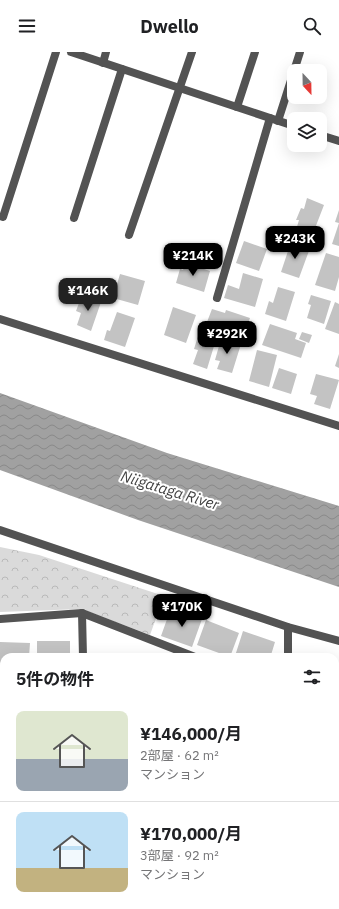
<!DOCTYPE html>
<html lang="ja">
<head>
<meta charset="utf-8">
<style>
	:root { --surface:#fff; --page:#f6f6f6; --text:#202124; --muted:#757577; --line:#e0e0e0; --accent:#000 }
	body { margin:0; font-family:"IBM Plex Sans","Noto Sans JP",sans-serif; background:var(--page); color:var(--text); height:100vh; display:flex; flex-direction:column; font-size:15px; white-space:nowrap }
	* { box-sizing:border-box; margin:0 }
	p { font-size:13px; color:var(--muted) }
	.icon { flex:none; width:22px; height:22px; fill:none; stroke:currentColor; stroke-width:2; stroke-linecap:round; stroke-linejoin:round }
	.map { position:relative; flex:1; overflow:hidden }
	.panel { position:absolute; left:0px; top:601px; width:339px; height:256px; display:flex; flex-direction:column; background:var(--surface); border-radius:12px 12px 0 0; box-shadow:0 4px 16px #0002 }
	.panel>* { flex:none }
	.needle { width:26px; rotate:158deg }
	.fabs { position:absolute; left:287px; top:12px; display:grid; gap:8px }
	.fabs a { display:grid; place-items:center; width:40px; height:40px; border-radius:8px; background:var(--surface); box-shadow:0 4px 16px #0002; font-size:20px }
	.price { position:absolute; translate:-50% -34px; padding:0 9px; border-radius:8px; background:var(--accent); color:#fff; font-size:13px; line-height:26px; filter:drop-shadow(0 1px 2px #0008) }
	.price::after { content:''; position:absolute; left:50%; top:24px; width:12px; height:9px; margin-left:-6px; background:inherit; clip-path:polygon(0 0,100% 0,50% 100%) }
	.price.selected { background:#222; color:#fff }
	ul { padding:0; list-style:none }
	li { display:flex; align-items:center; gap:12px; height:100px; padding:0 16px }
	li+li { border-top:1px solid var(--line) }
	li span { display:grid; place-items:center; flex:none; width:112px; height:80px; border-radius:8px; color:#555 }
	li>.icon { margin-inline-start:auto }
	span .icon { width:48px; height:48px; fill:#fffc; stroke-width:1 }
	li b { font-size:17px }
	h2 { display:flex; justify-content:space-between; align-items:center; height:48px; padding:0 16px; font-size:17px }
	header { display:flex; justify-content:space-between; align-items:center; height:52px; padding:0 16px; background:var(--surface); font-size:18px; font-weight:700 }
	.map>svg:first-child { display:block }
</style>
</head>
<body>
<header><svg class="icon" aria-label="menu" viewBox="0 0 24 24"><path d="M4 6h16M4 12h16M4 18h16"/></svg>Dwello<svg class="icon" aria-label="search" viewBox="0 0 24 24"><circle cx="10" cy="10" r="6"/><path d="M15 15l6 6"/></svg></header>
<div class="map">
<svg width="339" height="857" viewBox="0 0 339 857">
	<defs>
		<pattern id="park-crowns" width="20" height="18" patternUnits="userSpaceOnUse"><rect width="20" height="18" fill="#dadada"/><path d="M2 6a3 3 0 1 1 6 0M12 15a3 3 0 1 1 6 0" fill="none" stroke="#b9b9b9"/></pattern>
		<pattern id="water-waves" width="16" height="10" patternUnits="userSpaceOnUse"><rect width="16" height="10" fill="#a1a1a1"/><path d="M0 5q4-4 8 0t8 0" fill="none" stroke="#898989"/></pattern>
	</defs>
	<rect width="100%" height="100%" fill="#fff"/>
	<path fill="url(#park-crowns)" d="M 0,495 L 39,503 L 164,544 L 150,583 L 82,557 L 0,560 Z"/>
	<path fill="url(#water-waves)" d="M 0,341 L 167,401 L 339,454 L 339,535 L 138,468 L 0,418 Z"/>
	<path fill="#c3c3c3" d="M 307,146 L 324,153 L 312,184 L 296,178 L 299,168 L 296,168 L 301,156 L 304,157 Z
		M 339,158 L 339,194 L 332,192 L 339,171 L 335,170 Z
		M 244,189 L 267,197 L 259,219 L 236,211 Z
		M 291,190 L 310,196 L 299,226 L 281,220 Z
		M 326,201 L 339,205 L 339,225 L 335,239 L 315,233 Z
		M 186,211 L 210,219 L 204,240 L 176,231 L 180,217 L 183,218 Z
		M 243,221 L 263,227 L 255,255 L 224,246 L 228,233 L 239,237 Z
		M 120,222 L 145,229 L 138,253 L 113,246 Z
		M 278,235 L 295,240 L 286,269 L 265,262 L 269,249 L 273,251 Z
		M 82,243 L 101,250 L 91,279 L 77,273 L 81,261 L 76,259 Z
		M 311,243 L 331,249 L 324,272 L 307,266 L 311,253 L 308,252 Z
		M 335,250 L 339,252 L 339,282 L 325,277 Z
		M 173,255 L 196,263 L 186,291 L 164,283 Z
		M 212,257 L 225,261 L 226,258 L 250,266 L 244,283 L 207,270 Z
		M 117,260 L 135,266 L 125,295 L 104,288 L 107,278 L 110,279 Z
		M 270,272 L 297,281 L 295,287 L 306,291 L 301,306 L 262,293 Z
		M 201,275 L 218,281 L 207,317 L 193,312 L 198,298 L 194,297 Z
		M 302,280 L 312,283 L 309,291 L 299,287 Z
		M 221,287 L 241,292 L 232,321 L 217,317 L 220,309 L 215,308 Z
		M 257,298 L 277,303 L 269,335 L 249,329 Z
		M 339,302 L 339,316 L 335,314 Z
		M 279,316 L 297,322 L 291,342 L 272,336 Z
		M 316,322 L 339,328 L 330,357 L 314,352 L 317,344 L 310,342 Z
		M 171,556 L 202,567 L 192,595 L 161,584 Z
		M 206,568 L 239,581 L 230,605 L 197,593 Z
		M 243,579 L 275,590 L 271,603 L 276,605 L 235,604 Z
		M 37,589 L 70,589 L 70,605 L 37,605 Z
		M 0,590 L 30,591 L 29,605 L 4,605 L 4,615 L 0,615 Z
		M 116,601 L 130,601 L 130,605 L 116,605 Z
		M 306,601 L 318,605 L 304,605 Z
		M 4,629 L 4,658 L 0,659 L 0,630 Z
		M 335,664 L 338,665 L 337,694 L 335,694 Z
		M 0,671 L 4,671 L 4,694 L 0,694 Z
		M 335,705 L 338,705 L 339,732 L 335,732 Z
		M 0,712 L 4,712 L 4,742 L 0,741 Z
		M 335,745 L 339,745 L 339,771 L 335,771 Z
		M 0,771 L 4,771 L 4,810 L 0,809 Z
		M 335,789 L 339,789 L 339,812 L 335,812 Z
		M 0,823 L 4,823 L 4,853 L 0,853 Z
		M 335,830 L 339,830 L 339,855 L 301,856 L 301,853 L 335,853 Z
		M 110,853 L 132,853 L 133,857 L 110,857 Z
		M 139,853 L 163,853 L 163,856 L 139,856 Z
		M 176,853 L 200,853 L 200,856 L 176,856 Z
		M 214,853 L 237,853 L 237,857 L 214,857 Z"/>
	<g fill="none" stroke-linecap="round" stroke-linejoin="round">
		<path stroke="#535353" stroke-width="8" d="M 103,11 L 106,0
			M 237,55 L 255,0
			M 278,69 L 300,0
			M 3,165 L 56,0
			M 74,166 L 122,17
			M 129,183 L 192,0
			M 217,246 L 270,66
			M 82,561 L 83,605"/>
		<path stroke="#535353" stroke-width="8" d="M 71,0 L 294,74
			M 320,83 L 339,89
			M 0,267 L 339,374
			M 0,478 L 288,575 L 339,589
			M 0,567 L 82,561 L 195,605
			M 288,605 L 288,575
			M 335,651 L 339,652
			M 0,750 L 4,750
			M 286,853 L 286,857"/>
	</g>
	<g text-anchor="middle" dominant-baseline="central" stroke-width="4" stroke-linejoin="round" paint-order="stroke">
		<g font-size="15" font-style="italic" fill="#424242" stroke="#fff">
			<text transform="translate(170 438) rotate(17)">Niigataga River</text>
		</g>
	</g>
</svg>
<div class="fabs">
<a><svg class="needle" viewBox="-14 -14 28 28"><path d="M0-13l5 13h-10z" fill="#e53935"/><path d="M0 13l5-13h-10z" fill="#757577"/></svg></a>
<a><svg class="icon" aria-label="layers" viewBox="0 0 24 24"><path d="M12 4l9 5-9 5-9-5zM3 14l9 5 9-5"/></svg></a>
</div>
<b class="price" style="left:295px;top:208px">¥243K</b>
<b class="price" style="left:193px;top:225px">¥214K</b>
<b class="price selected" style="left:88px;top:260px">¥146K</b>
<b class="price" style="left:227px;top:303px">¥292K</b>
<b class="price" style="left:182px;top:576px">¥170K</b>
<section class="panel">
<h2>5件の物件<svg class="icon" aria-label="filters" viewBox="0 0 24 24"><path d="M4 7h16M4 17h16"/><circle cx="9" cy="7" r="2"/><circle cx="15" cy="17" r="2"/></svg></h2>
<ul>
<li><span style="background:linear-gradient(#dfe7d0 60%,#9aa5b1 0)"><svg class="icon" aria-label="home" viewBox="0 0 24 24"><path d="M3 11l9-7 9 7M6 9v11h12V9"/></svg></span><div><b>¥146,000/月</b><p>2部屋 · 62 m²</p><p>マンション</p></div></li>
<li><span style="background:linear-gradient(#bfe0f5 70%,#c2b280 0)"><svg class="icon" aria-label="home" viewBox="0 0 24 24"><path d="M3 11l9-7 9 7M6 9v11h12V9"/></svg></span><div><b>¥170,000/月</b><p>3部屋 · 92 m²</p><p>マンション</p></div></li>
</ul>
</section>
</div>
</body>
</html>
